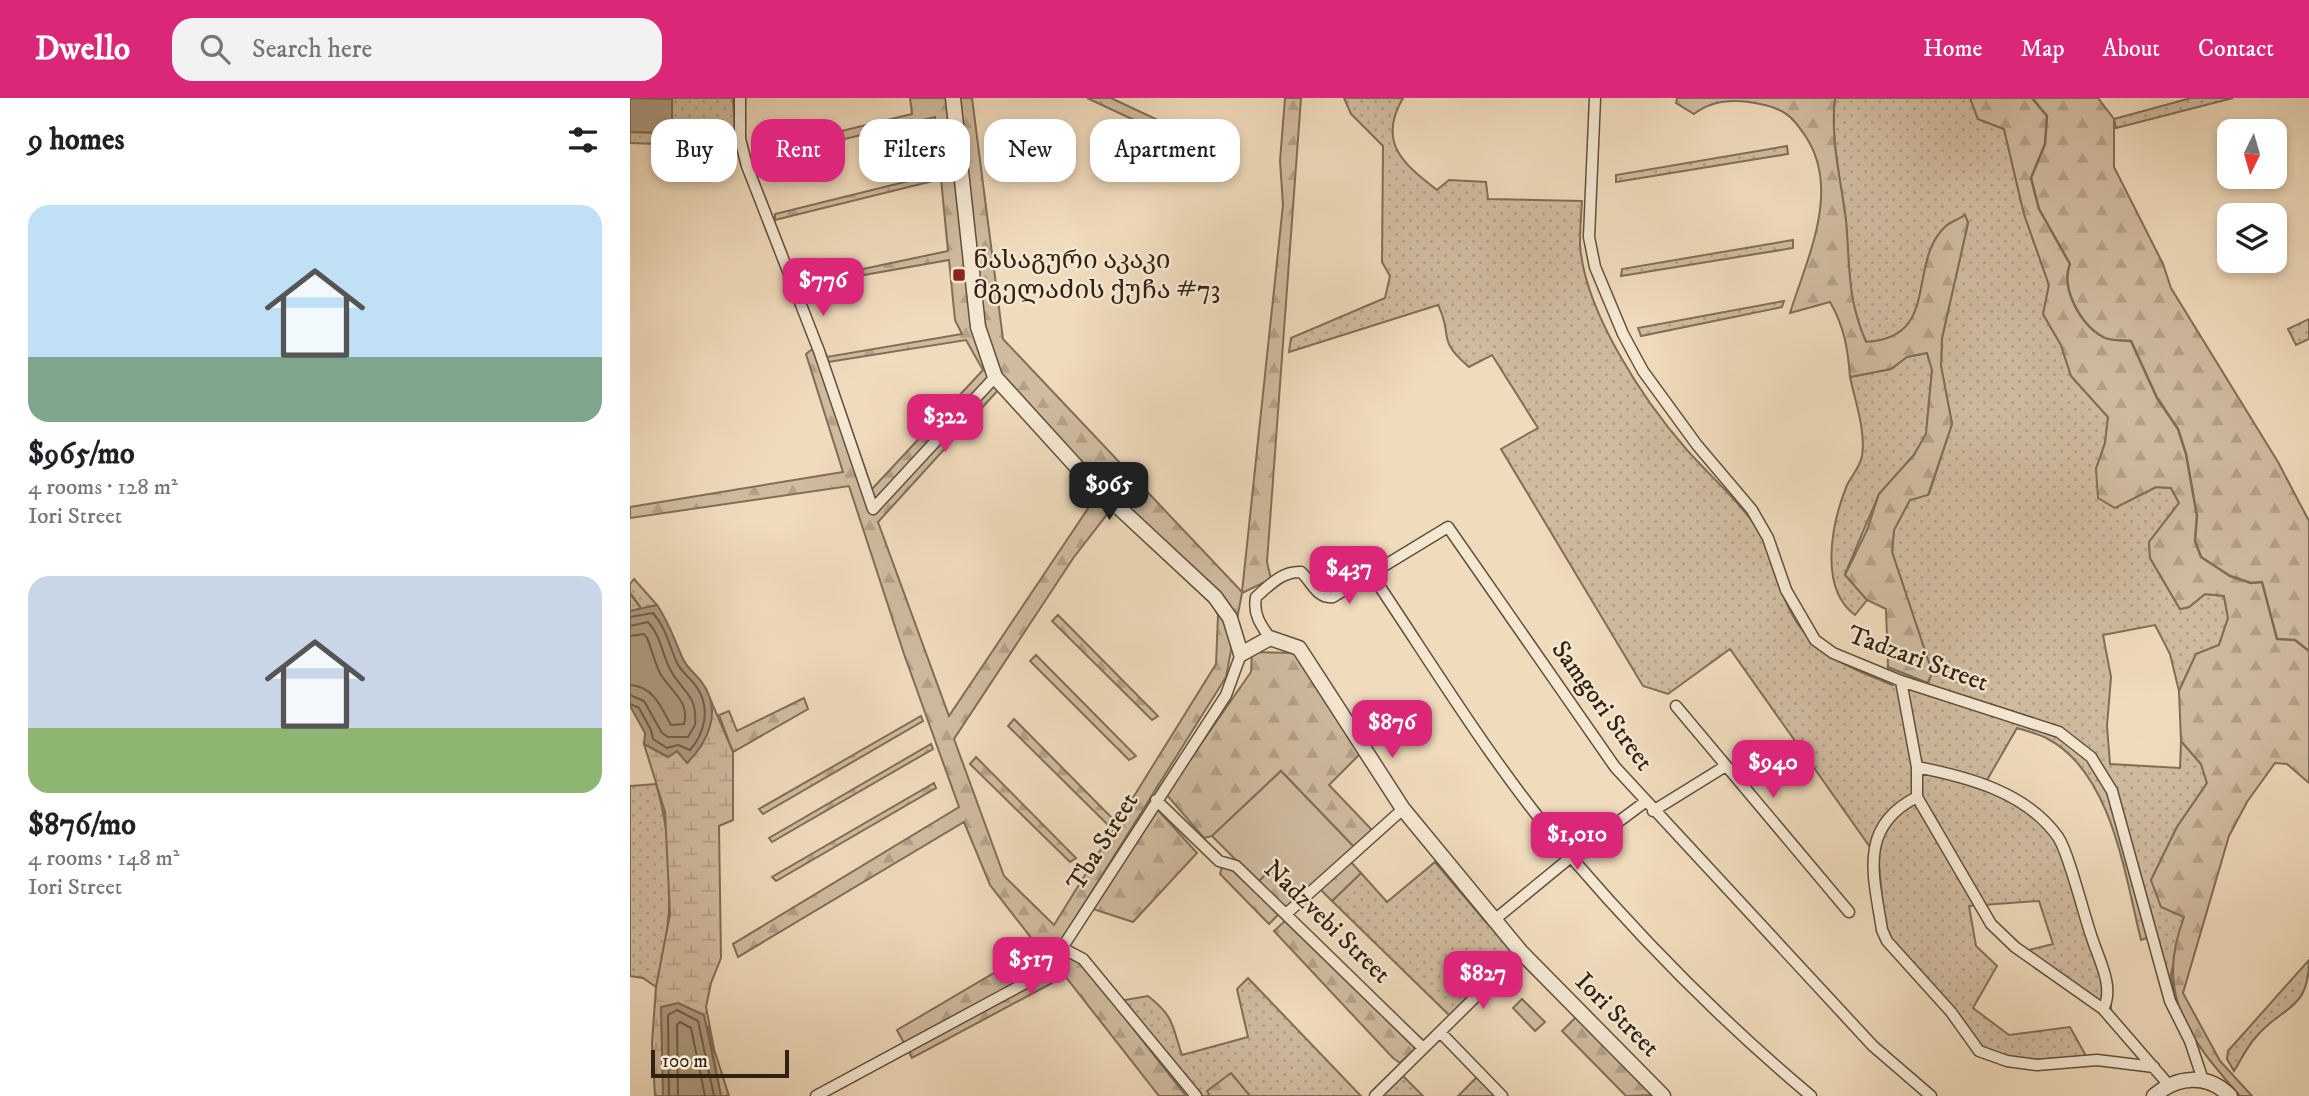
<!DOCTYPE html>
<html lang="en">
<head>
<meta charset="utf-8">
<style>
	:root { --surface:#fff; --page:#f2f2f2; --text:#202124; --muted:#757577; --accent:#db2777 }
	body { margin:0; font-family:"IM FELL DW Pica","Noto Serif Georgian",serif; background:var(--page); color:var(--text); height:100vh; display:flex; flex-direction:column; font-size:26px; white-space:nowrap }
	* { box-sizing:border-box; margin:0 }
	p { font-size:23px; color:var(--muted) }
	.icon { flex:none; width:38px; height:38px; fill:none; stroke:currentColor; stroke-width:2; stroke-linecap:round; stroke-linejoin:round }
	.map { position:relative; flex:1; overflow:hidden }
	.sheet { display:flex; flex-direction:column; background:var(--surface); width:630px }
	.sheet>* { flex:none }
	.banner { position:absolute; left:21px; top:21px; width:665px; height:63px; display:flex; gap:14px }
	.needle { width:46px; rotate:185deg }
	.tools { position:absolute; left:1587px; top:21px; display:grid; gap:14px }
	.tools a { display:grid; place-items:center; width:70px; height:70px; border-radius:14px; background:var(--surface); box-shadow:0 4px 10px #0003; font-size:35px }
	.scale { position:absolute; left:21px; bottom:18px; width:138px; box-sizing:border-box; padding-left:7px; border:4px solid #312111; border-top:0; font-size:19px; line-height:24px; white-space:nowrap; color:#312111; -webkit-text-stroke:5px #f5e8d3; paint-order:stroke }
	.price { position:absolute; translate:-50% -60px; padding:0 16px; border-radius:14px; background:var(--accent); color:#fff; font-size:23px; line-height:46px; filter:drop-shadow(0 2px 4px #0008) }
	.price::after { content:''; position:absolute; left:50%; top:42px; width:21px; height:16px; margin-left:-10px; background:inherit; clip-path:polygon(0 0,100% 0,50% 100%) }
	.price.current { background:#222; color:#fff }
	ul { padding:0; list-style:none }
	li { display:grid; align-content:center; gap:14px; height:371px; padding:0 28px }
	li span { display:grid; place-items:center; height:217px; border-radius:21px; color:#555 }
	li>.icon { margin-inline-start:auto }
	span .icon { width:126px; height:126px; fill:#fffc; stroke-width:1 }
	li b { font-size:30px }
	h2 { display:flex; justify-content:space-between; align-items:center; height:84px; padding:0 28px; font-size:30px }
	.tag { padding:0 24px; border-radius:21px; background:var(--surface); box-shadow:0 4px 10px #0003; font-size:24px; line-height:63px }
	.tag.current { background:var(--accent); color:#fff }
	header { display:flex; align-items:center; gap:42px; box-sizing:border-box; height:98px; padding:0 35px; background:var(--accent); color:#fff }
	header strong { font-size:33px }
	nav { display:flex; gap:38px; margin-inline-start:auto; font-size:24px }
	.search { width:490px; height:63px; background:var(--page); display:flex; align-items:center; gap:18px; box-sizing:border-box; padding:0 24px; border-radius:21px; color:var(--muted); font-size:26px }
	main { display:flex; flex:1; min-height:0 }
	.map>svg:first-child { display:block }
</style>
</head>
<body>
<header>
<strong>Dwello</strong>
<div class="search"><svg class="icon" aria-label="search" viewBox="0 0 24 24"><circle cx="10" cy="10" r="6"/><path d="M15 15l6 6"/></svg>Search here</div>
<nav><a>Home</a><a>Map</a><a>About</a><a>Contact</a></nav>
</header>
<main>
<section class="sheet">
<h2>9 homes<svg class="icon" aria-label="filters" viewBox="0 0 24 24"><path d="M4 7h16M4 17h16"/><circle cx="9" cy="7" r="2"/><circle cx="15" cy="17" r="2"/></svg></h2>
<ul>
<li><span style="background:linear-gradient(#bfe0f5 70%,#7fa58c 0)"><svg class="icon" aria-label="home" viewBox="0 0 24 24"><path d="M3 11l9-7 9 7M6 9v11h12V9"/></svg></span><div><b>$965/mo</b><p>4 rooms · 128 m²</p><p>Iori Street</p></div></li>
<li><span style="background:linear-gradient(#c9d6e8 70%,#8fb573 0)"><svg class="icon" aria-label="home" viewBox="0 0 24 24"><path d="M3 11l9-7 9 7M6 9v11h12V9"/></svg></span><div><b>$876/mo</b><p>4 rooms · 148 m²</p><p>Iori Street</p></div></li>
</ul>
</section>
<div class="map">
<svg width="1679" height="998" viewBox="0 0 1679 998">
	<defs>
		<pattern id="grass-dots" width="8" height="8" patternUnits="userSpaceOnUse" patternTransform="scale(1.75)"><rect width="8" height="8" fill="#d0bb9f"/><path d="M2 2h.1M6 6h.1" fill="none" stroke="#b3a088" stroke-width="1.8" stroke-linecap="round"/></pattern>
		<pattern id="forest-firs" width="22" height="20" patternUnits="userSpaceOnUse" patternTransform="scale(1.75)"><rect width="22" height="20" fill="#d0bb9f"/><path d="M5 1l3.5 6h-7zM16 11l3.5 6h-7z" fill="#b3a088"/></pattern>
		<pattern id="wetland-marsh" width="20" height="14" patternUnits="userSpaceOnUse" patternTransform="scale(1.75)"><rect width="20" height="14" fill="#d0bb9f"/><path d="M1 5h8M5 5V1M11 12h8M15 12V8" fill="none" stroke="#b3a088"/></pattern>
	</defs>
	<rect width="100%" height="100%" fill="#f0dbbc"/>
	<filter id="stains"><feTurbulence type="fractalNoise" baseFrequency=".00286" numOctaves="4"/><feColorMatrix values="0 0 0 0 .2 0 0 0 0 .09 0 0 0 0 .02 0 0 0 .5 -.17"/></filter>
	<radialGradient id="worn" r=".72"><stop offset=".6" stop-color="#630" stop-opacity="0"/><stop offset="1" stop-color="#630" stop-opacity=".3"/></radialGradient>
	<path fill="url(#grass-dots)" stroke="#806e58" stroke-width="2" d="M 2,0 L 103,0 L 106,49 L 0,45 L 0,34 L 41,35 L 42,1 Z
		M 714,0 L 773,0 C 747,44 773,66 807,92 L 819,82 L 856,84 L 858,101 L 952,103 C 951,117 950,132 950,146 C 954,213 1014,303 1057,352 C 1079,377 1105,399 1125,427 C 1139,445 1144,469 1151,491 C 1171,551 1208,565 1262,587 L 1258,569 L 1298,585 L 1302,574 L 1262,454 L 1264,432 L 1280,401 L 1299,396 L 1322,326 L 1311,268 L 1312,240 L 1338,125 L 1335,117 C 1329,121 1320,124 1316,128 C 1276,165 1312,240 1236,244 C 1216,197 1220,171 1216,123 C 1211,82 1200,41 1205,0 L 1340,0 L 1348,21 L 1374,31 L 1394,116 L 1419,187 L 1413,216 L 1431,247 L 1441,278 L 1478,319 L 1475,345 L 1466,371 L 1508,398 L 1526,389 L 1541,390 L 1549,405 L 1519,444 L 1520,460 L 1550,511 L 1559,509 L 1575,496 L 1594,498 L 1598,520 L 1589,547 L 1566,556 L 1549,593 L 1540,556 L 1525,527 L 1473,537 L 1481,579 L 1477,628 L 1480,666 L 1550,670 L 1551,643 L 1571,666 L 1577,685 L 1547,729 L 1521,782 L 1554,819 L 1541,877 L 1545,902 L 1526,837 L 1511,842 C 1495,778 1482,675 1418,641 C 1409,636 1397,633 1387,630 L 1357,682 L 1401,708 L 1422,729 L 1481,899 L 1481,910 L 1401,855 L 1399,852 L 1423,846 L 1409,803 L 1339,808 L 1346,848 L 1367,868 L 1343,910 L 1379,937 L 1440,929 L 1456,958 C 1417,962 1380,966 1346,946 L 1259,840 L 1255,829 L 1247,747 L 1240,749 L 1100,551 L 1038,596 L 1013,588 L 871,351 L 908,330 L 862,257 L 839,269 C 805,240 824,239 808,207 L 659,254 L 661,240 L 755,200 L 760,178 L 752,164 L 753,48 L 721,16 Z
		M 1561,0 L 1603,0 L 1486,30 L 1484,21 Z
		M 1157,48 L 1158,56 L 986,84 L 986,77 Z
		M 1163,142 L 1163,150 L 991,178 L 992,171 Z
		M 1154,203 L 1152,209 L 1011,238 L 1008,230 Z
		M 1679,221 L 1679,241 L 1666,247 L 1658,231 Z
		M 1297,255 L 1302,272 L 1296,336 L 1284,357 L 1249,396 L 1215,476 L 1237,502 L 1225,517 C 1188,490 1202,424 1217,387 C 1222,377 1230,369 1232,358 C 1236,333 1225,303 1220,279 L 1261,271 L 1277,259 Z
		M 4,481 L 27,507 L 0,513 L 0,486 Z
		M 26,686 C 45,750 44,825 26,889 L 13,880 L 0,878 L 0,688 Z
		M 805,764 L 855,823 L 885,853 L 821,919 L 702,803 L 731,775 L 757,804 Z
		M 1679,862 C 1679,914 1652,907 1625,940 C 1617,949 1611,962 1604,973 L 1597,961 L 1598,953 Z
		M 618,880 L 731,998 L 620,998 L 601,976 L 578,993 L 580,998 L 569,998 L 489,903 L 518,898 C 545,919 542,928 552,957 L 618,939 L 607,891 Z
		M 773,978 L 793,998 L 751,998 Z
		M 847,979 L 867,998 L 828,998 Z"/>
	<path fill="url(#forest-firs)" stroke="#806e58" stroke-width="2" fill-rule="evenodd" d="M 280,0 L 342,0 L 373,241 L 612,494 L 653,107 L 650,63 L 655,0 L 671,0 L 637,464 L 641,481 L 612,495 L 596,579 L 419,862 L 427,870 L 436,858 L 448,860 L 556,998 L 529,998 L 435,878 L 282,960 L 267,932 L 369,872 L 381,882 L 416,859 L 360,787 L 334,724 L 108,859 L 103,846 L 329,709 L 274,556 L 219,388 L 0,420 L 0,409 L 213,374 L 176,256 L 191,244 L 197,259 L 332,236 L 325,222 L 319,162 L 177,187 L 176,183 L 318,153 L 311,81 L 145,122 L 145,116 L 311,75 L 305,19 L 145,58 L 145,49 L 282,16 ZM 336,242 L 353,272 L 242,391 L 198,264 ZM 370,290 L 473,388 L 319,618 L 248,424 ZM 489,401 L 572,485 L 588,517 L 586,566 L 424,827 L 374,778 L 324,641 L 444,459 Z
		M 457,0 L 481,0 L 577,45 L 575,55 Z
		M 1047,0 L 1205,0 C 1200,42 1211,82 1216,123 C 1220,168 1217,201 1236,244 C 1312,240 1276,164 1316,128 C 1321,124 1329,121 1335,117 L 1338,125 L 1312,240 L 1311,268 L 1322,326 L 1298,397 L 1280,402 L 1264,432 L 1262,454 L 1302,574 L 1298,585 L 1258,569 L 1256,511 L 1237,502 L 1215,477 L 1237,432 L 1249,396 L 1284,357 L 1296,336 L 1302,272 L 1297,255 L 1277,259 L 1261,271 L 1220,279 C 1218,251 1214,228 1200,204 L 1160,215 C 1177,160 1211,93 1176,39 C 1163,19 1155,11 1130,6 C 1107,1 1083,1 1064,16 L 1046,5 Z
		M 1340,0 L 1468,0 L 1484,21 L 1484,69 L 1533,166 L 1541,190 L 1648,364 L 1679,423 L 1679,685 L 1657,666 L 1645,665 L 1617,704 L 1599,738 L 1553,895 L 1590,963 L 1622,998 L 1610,998 C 1560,941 1524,898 1554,819 L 1531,809 L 1521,782 L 1547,729 L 1577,685 L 1571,666 L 1551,643 L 1549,593 L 1566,556 L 1589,547 L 1598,520 L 1594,498 L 1575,496 L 1559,509 L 1550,511 L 1520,460 L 1519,444 L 1549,405 L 1541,390 L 1526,389 L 1485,410 L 1468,400 L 1466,371 L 1475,345 L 1478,319 L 1441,278 L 1431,247 L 1413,216 L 1419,187 L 1394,116 L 1374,31 L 1348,21 Z
		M 428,517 L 528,618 L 522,622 L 422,523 Z
		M 622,554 L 668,555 L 731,655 L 699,687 L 742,732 L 724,749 L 651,673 L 582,738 L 574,740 L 536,696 L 621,574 Z
		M 406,557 L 506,658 L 499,662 L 400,563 Z
		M 174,600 L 178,611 L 103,654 L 89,617 L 99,613 L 107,633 Z
		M 291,618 L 293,623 L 133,716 L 129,711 Z
		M 384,621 L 484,722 L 477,726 L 378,628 Z
		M 301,646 L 303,651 L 142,744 L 139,740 Z
		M 346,659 L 446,760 L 440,764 L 340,666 Z
		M 304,685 L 306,690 L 146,783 L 142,779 Z
		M 527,711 L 567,755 L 503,824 L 463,811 Z
		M 720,763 L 731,775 L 702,803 L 690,791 Z
		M 592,768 L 604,771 L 650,815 L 639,826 L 590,776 Z
		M 640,771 L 671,799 L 659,812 L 628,784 Z
		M 656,822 L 785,947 L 784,952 L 770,965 L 763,960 L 644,833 Z
		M 946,919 L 1023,997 L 996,998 L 932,933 Z
		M 601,975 L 620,998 L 580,998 L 577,993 Z"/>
	<path fill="url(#wetland-marsh)" stroke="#806e58" stroke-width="2" d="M 75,589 L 103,654 L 103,722 L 89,728 L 91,860 L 81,885 L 76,909 L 84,951 L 99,998 L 91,998 L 78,929 L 33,998 L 25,998 L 22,945 L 26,889 L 40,816 L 35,714 L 14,646 L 38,659 L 47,653 L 58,664 L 82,613 Z"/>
	<path fill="#d0bb9f" stroke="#806e58" stroke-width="2" d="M 651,673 L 724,749 L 671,799 L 640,772 L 628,784 L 582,738 Z
		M 892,901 L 915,924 L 905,933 L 883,910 Z"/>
	<path fill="#af9c82" stroke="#7d6b55" stroke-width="2" d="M 0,0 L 42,1 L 42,35 L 0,34 Z
		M 27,507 C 39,524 44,541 53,561 C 57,570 67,577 73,586 C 92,614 78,644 57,665 L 47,653 L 38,659 L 14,646 L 15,635 L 0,608 L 0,513 Z
		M 48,905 L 74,917 L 91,998 L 33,998 L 31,909 Z"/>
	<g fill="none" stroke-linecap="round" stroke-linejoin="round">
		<path stroke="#705e4a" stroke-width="2" d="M 0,519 L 23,515 C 36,530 39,547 47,565 C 52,575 62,581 68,591 C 80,611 75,635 60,652 L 48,647 L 37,650 L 23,641 L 21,632 L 9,610 L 0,606
			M 0,528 L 18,524 C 30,537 32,554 39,569 C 50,593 68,595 65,627 L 58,639 L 38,639 L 32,635 L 14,603 L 0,597
			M 0,538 L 14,536 L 17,540 C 22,552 25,566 31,577 C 42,594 60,604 54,626 L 41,627 C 31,609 23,588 0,587
			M 39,998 L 38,917 L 47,912 L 68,923 L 84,998
			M 48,998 L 47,927 L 50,924 L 61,930 L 75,998"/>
		<path stroke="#7d6b55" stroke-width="2.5" d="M 1402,0 L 1417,18 L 1415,46 L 1401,80 L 1409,111 L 1440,166 C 1430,190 1451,227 1473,239 C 1480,243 1492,242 1501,243 L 1527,300 L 1548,331 L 1556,356 L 1567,418 L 1565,443 L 1571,459 L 1600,478 L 1621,485 L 1632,484 L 1647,541 L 1665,542 L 1679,553
			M 0,495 L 10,509"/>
		<defs>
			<path id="minor" d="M 110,0 L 110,41 L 117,68 L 189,253 L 243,411 L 365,279
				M 965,0 L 959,139 L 965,169 L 993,236 L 1013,273 L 1067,347 L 1122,412 L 1138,440 L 1156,492 L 1185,542 L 1203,555 L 1271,583 L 1429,634 L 1461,659 L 1482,693 L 1540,903 L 1560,943 L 1573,982
				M 742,477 C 806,572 866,672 941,759 C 1014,844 1095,926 1181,998
				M 640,540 C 630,526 623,516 626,499 C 640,487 652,473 671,474 C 682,484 687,501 703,499 L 818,429 L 985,669 L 1243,948 L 1301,998
				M 1271,583 L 1287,669 L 1287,699 L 1361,826 L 1385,849 L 1473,911 L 1538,986
				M 1046,608 L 1219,814
				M 1287,669 C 1338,679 1396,694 1428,739 C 1439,755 1454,818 1462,840 C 1469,862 1485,890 1473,911
				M 1287,699 C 1227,729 1244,779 1252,832 L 1257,843 L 1321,914 L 1349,953 L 1377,963 L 1407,967 L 1467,962 L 1524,969
				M 526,702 L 589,763 L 606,768 L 793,950
				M 1023,713 L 1094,669
				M 656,816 L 773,711
				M 863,823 L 941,759 L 1015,704
				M 434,851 L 453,861 L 566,998
				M 810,934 L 872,998
				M 186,998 L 414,875 L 423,864 L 596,597 L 611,556
				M 745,998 L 891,854"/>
			<path id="tertiary" d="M 323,0 L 348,229 L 365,279 L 455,378 L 585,499 L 600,520 L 611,556 L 640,540 L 669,550 L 773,711 L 891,854 L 1033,998
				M 1524,998 C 1547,978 1577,975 1600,998"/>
		</defs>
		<use href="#minor" stroke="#61503c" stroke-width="13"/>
		<use href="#tertiary" stroke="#61503c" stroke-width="17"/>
		<use href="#minor" stroke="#f5e8d3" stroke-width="10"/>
		<use href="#tertiary" stroke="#f5e8d3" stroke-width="14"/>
	</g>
	<rect fill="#8f2418" stroke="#f5e8d3" stroke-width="2.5" x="322" y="170" width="14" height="14" rx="3.5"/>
	<g text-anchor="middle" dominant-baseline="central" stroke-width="5" stroke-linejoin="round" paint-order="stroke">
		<g font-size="26" fill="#312111" stroke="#f5e8d3" text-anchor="start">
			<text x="343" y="162">ნასაგური აკაკი<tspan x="343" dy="30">მგელაძის ქუჩა #73</tspan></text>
		</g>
		<g font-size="26" fill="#312111" stroke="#f5e8d3">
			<text transform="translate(1288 561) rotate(20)">Tadzari Street</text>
			<text transform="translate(972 608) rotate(54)">Samgori Street</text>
			<text transform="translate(473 744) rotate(-58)">Tba Street</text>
			<text transform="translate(697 824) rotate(44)">Nadzvebi Street</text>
			<text transform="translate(987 917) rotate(45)">Iori Street</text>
		</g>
	</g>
	<rect width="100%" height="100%" filter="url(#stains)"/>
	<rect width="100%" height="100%" fill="url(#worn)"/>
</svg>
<div class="tools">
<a><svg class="needle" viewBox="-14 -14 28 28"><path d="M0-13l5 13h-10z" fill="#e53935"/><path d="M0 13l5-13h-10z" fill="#757577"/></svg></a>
<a><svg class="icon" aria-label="layers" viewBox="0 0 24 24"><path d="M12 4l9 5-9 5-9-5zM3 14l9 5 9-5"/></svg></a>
</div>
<div class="scale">100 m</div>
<b class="price" style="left:193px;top:220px">$776</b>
<b class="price" style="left:315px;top:356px">$322</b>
<b class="price current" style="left:479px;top:424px">$965</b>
<b class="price" style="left:719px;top:508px">$437</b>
<b class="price" style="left:762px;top:662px">$876</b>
<b class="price" style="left:1143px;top:702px">$940</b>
<b class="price" style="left:947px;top:774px">$1,010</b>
<b class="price" style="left:401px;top:899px">$517</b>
<b class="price" style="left:853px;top:913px">$827</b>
<div class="banner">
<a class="tag">Buy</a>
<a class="tag current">Rent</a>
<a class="tag">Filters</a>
<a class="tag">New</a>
<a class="tag">Apartment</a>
</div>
</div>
</main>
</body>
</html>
